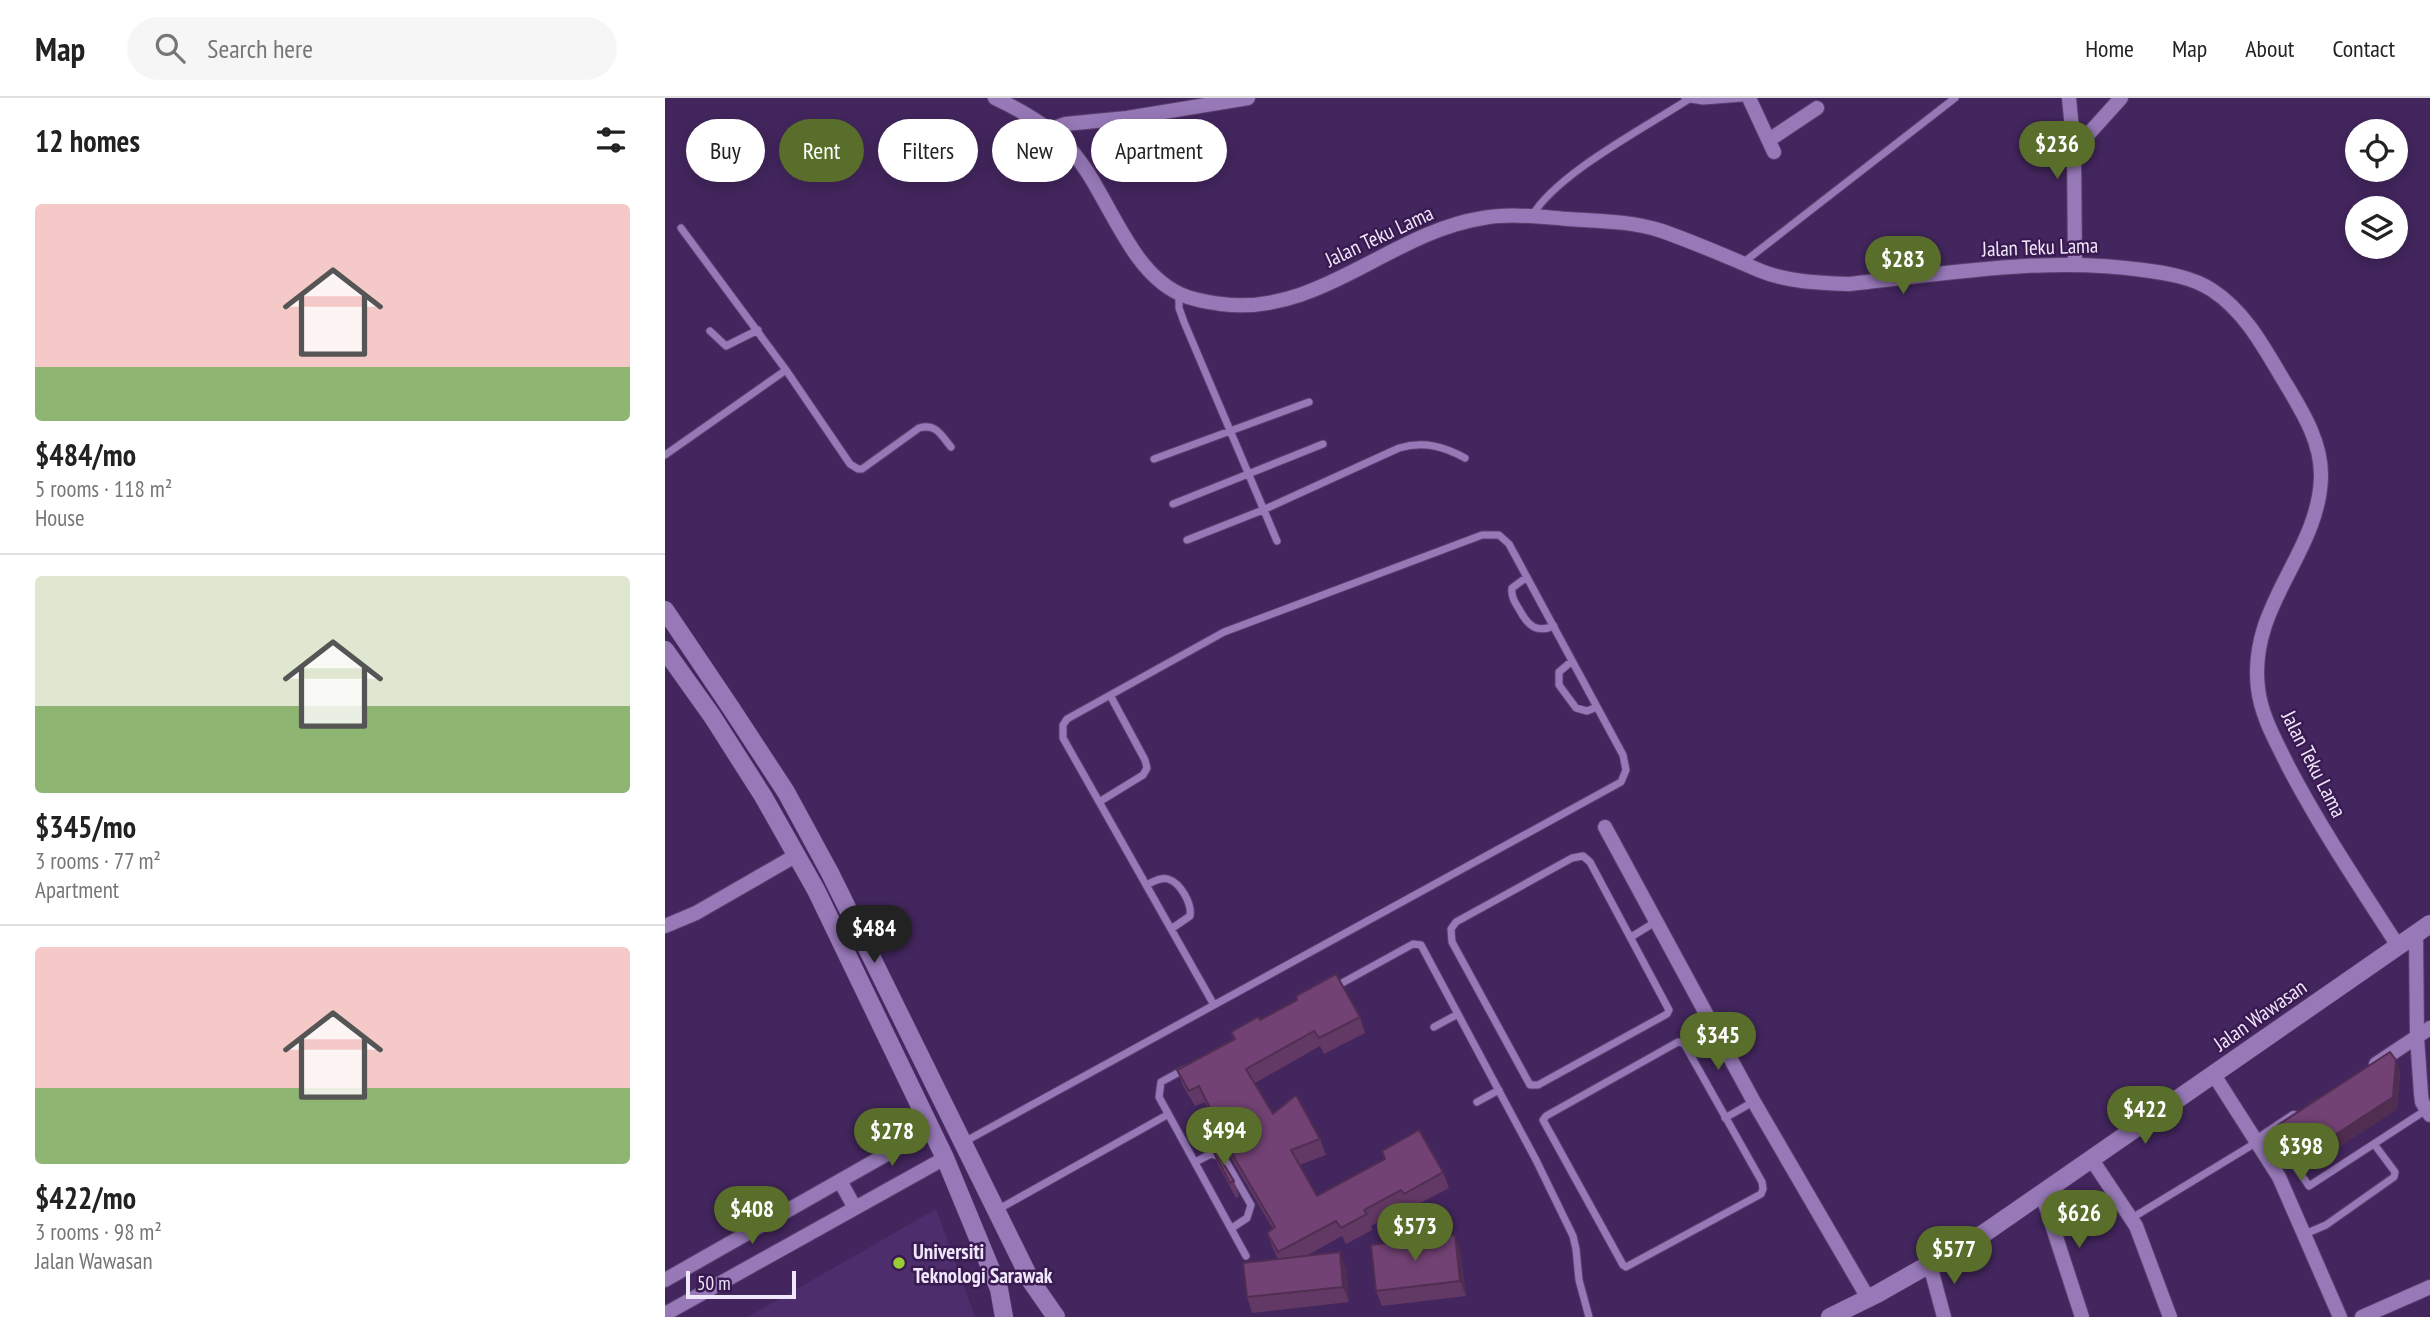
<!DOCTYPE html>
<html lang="en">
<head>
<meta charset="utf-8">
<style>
	:root { --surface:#fff; --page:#f6f6f6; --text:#222; --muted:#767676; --line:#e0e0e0; --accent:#586e2a }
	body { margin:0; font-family:"PT Sans Narrow",sans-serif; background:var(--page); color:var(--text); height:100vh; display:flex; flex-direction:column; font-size:26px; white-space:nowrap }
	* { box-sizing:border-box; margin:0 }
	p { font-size:23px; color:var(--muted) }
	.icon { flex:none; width:38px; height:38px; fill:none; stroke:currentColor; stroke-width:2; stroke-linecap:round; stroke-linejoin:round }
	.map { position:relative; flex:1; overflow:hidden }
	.side { display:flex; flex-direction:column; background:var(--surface); width:665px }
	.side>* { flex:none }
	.hud { position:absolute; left:21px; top:21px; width:665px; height:63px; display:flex; gap:14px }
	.buttons { position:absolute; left:1680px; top:21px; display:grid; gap:14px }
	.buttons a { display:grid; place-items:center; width:63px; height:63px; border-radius:50%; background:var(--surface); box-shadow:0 4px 18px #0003; font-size:35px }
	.scale { position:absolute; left:21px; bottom:18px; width:110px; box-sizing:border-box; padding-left:7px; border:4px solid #f0e7fb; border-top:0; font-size:19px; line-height:24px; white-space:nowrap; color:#f0e7fb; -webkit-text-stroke:5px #391b52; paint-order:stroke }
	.price { position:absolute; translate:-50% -60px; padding:0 16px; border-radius:24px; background:var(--accent); color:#fff; font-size:23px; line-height:46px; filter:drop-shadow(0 2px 4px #0008) }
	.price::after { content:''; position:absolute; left:50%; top:42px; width:21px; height:16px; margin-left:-10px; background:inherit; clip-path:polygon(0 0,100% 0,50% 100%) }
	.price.current { background:#222; color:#fff }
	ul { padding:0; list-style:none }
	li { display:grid; align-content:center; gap:14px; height:371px; padding:0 35px }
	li+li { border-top:2px solid var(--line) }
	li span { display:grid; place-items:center; height:217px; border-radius:7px; color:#555 }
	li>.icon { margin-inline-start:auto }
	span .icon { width:126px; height:126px; fill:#fffc; stroke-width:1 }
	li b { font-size:30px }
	h2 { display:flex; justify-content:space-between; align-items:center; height:84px; padding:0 35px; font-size:30px }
	.pill { padding:0 24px; border-radius:32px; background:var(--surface); box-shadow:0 4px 18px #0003; font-size:24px; line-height:63px }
	.pill.current { background:var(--accent); color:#fff }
	header { display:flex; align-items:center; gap:42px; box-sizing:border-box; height:98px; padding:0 35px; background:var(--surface); border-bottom:2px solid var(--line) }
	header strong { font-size:33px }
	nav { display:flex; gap:38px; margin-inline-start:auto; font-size:24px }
	.search { width:490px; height:63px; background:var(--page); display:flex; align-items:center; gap:18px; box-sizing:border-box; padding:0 24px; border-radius:38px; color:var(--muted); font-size:26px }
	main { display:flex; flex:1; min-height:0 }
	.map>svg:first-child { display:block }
</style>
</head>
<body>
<header>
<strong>Map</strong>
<div class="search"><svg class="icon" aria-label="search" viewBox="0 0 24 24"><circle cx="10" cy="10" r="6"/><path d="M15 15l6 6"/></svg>Search here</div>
<nav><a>Home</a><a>Map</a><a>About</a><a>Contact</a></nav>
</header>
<main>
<section class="side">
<h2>12 homes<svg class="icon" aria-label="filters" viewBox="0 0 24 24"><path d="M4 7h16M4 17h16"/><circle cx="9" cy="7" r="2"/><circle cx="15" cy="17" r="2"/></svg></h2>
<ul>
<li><span style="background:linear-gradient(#f6c9c9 75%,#8fb573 0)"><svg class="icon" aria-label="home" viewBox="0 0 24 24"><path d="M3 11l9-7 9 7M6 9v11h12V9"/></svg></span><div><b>$484/mo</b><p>5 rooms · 118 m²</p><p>House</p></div></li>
<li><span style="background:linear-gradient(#dfe7d0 60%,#8fb573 0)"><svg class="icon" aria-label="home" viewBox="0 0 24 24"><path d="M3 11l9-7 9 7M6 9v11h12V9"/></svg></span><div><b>$345/mo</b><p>3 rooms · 77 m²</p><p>Apartment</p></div></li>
<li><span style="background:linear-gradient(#f6c9c9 65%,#8fb573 0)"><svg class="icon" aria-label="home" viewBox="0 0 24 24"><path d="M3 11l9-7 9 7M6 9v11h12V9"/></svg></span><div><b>$422/mo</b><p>3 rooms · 98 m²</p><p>Jalan Wawasan</p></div></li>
</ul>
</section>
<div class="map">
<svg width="1765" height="1219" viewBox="0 0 1765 1219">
	<rect width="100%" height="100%" fill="#43265e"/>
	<path fill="#4e2d6c" d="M 271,1111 L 310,1219 L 83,1219 Z"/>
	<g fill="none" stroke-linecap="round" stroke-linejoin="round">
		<defs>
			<path id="service" d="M 1020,0 L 1038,3 L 1077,0
				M 867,118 C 891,76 981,29 1024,1
				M 1079,164 L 1290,0
				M 514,196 L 514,210 L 519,224 L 612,443
				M 45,233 L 61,248 L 93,232
				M 121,272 L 185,366 L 193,371 L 197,371 L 254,330 C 271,325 276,337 286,349
				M 0,357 L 121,272 L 16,130
				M 489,361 L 644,304
				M 508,406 L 658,346
				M 522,442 L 598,412 L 734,350 C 759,343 778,348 800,360
				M 862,479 L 847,490 C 846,498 849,503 854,511 C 862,526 870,536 889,528
				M 907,563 L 894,574 L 894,587 L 911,610 L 922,613 L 932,609
				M 434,704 L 478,677 L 482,670 L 480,662 L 445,597
				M 918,758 L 925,764 L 1004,912 L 1002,916 L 873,987 L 865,987 L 787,844 L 786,831 L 791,824 L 907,760 Z
				M 481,787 C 488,784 496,779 503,781 C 516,785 527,806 525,818 L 506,831
				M 966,839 L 992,823
				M 668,890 L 748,846 L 756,847 L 871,1062 L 908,1138 L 911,1151 L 914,1182 L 924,1219
				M 769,929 L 793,916
				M 1013,944 L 1018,945 L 1021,949 L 1097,1084 L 1098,1091 L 1096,1096 L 961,1169 L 958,1167 L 878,1022 L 881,1018 Z
				M 520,971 L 496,984 L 494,999 L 581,1158
				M 812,1004 L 834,992
				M 1060,1020 L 1088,1004
				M 1607,1035 L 1644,1088 L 1761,1012
				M 299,1044 L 956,684 L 961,672 L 958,657 L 844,446 L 834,437 L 817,437 L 559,534 L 402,621 L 398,627 L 398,640 L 549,907
				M 530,1064 L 546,1056 L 559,1060 L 586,1107 L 582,1120 L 567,1130
				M 332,1112 L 502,1017
				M 1467,1120 L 1592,1044
				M 1640,1136 L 1661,1127 L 1729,1079 L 1730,1074 L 1709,1046"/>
			<path id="minor" d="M 330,0 C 357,13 384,28 404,50 C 443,92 461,171 515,196 C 528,202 542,204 556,206 C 653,219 726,134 818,120 C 846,115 876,119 903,121 C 934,123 967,123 997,133 C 1031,145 1063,159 1096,173 C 1123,184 1155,185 1184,186 C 1281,176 1381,158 1478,172 C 1501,175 1527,179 1547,192 C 1579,213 1597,246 1616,278 C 1635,310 1657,342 1656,380 C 1653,457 1583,507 1593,590 C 1596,618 1611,643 1623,668 C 1656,731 1695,789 1733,848
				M 1084,0 L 1109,54
				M 1404,0 L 1409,52 L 1410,166
				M 383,32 L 400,26 L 462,20 L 583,0
				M 1104,42 L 1152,10
				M 1409,52 L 1456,0
				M 940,729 L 1089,1004 L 1203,1200
				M 0,828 L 31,815 L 130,758
				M 1751,836 L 1752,939 L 1756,996 L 1757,1004 L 1765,1017
				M 1711,966 L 1765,930
				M 1549,977 L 1614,1079 L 1675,1219
				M 1593,1044 L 1629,1020
				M 1427,1062 L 1471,1128 L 1505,1219
				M 175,1083 L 190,1110
				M 1377,1096 L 1417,1219
				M 1265,1167 L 1279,1219
				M 0,1182 L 266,1031
				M 0,1216 L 280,1060
				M 1697,1219 L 1765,1189"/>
			<path id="tertiary" d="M 1165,1219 L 1212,1196 L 1321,1134 L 1765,826"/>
			<path id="secondary" d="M 0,512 L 66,610 L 121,694 L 165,775 L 366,1183 L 391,1219
				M 0,552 L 47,618 L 98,698 L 151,792 L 280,1060 L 334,1191 L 339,1219"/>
		</defs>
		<use href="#service" stroke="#5a406e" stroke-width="9"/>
		<use href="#minor" stroke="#5a406e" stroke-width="16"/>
		<use href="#tertiary" stroke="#5a406e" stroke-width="19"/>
		<use href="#secondary" stroke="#5a406e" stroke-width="19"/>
		<use href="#service" stroke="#9779b8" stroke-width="7"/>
		<use href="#minor" stroke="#9779b8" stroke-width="14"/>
		<use href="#tertiary" stroke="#9779b8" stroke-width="18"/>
		<use href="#secondary" stroke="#9779b8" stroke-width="18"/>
	</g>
	<path fill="#623964" d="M 695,919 L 700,935 L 659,956 L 655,948 L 590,985 L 608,1016 L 655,1041 L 661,1057 L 634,1067 L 652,1098 L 778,1074 L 784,1090 L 744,1111 L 742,1108 L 706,1128 L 707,1132 L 681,1146 L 677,1138 L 641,1158 L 681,1170 L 684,1204 L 587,1215 L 582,1199 L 613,1161 L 608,1151 L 602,1135 L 608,1131 L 566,1060 L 560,1044 L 540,1004 L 530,1008 L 518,988 L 512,972 L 569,942 L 566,934 L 595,922 Z
		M 1731,962 L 1735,973 L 1732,1011 L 1640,1071 L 1617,1039 L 1613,1027 Z
		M 547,1051 L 569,1083 L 574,1099 L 571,1100 L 553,1067 Z
		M 790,1137 L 795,1153 L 801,1198 L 717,1208 L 711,1193 Z"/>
	<path fill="#502e51" d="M 1731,962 L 1735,973 L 1732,1011 L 1640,1071 L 1636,1059 Z
		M 790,1137 L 795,1153 L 801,1198 L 795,1183 Z
		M 675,1154 L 681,1170 L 684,1204 L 678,1189 Z"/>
	<path fill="#724274" stroke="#502e51" stroke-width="2" d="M 671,876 L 695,919 L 654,940 L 649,933 L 581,971 L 608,1016 L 631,997 L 655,1041 L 626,1052 L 652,1098 L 720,1061 L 717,1053 L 754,1032 L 778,1074 L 739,1096 L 736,1092 L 699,1112 L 702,1116 L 676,1130 L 671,1123 L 613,1154 L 602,1135 L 610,1129 L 560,1044 L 562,1043 L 534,988 L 524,993 L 512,972 L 570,941 L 566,934 L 593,919 L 595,922 L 632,902 L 631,898 Z
		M 1725,954 L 1731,962 L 1728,999 L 1636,1059 L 1613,1027 Z
		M 549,1050 L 569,1083 L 565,1085 L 547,1051 Z
		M 790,1137 L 795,1183 L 711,1193 L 706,1147 Z
		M 675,1154 L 678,1189 L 582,1199 L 578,1165 Z"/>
	<circle fill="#9bcb33" stroke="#391b52" stroke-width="2.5" cx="234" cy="1165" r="7"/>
	<g text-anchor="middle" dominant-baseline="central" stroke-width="5" stroke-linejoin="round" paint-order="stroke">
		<g font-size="21" fill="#f0e7fb" stroke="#391b52">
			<text transform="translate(714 138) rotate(-25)">Jalan Teku Lama</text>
			<text transform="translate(1375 149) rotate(-2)">Jalan Teku Lama</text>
			<text transform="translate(1649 666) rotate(63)">Jalan Teku Lama</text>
			<text transform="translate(1595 917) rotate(-35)">Jalan Wawasan</text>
		</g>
		<g font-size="21" font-weight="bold" fill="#f0e7fb" stroke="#391b52" text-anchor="start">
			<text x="248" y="1153">Universiti<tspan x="248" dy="24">Teknologi Sarawak</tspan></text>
		</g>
	</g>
</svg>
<div class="buttons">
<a><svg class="icon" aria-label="locate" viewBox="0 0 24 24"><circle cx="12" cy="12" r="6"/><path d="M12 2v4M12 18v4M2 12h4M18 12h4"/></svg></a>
<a><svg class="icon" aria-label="layers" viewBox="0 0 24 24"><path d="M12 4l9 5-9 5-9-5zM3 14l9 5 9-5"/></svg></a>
</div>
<div class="scale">50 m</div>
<b class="price" style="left:1392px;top:83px">$236</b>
<b class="price" style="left:1238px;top:198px">$283</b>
<b class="price current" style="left:209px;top:867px">$484</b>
<b class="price" style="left:1053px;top:974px">$345</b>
<b class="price" style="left:1480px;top:1048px">$422</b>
<b class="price" style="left:559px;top:1069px">$494</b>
<b class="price" style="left:227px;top:1070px">$278</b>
<b class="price" style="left:1636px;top:1085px">$398</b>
<b class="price" style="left:87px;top:1148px">$408</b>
<b class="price" style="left:1414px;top:1152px">$626</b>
<b class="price" style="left:750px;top:1165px">$573</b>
<b class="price" style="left:1289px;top:1188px">$577</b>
<div class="hud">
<a class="pill">Buy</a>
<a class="pill current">Rent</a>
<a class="pill">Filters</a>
<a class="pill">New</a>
<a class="pill">Apartment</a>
</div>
</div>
</main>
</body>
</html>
